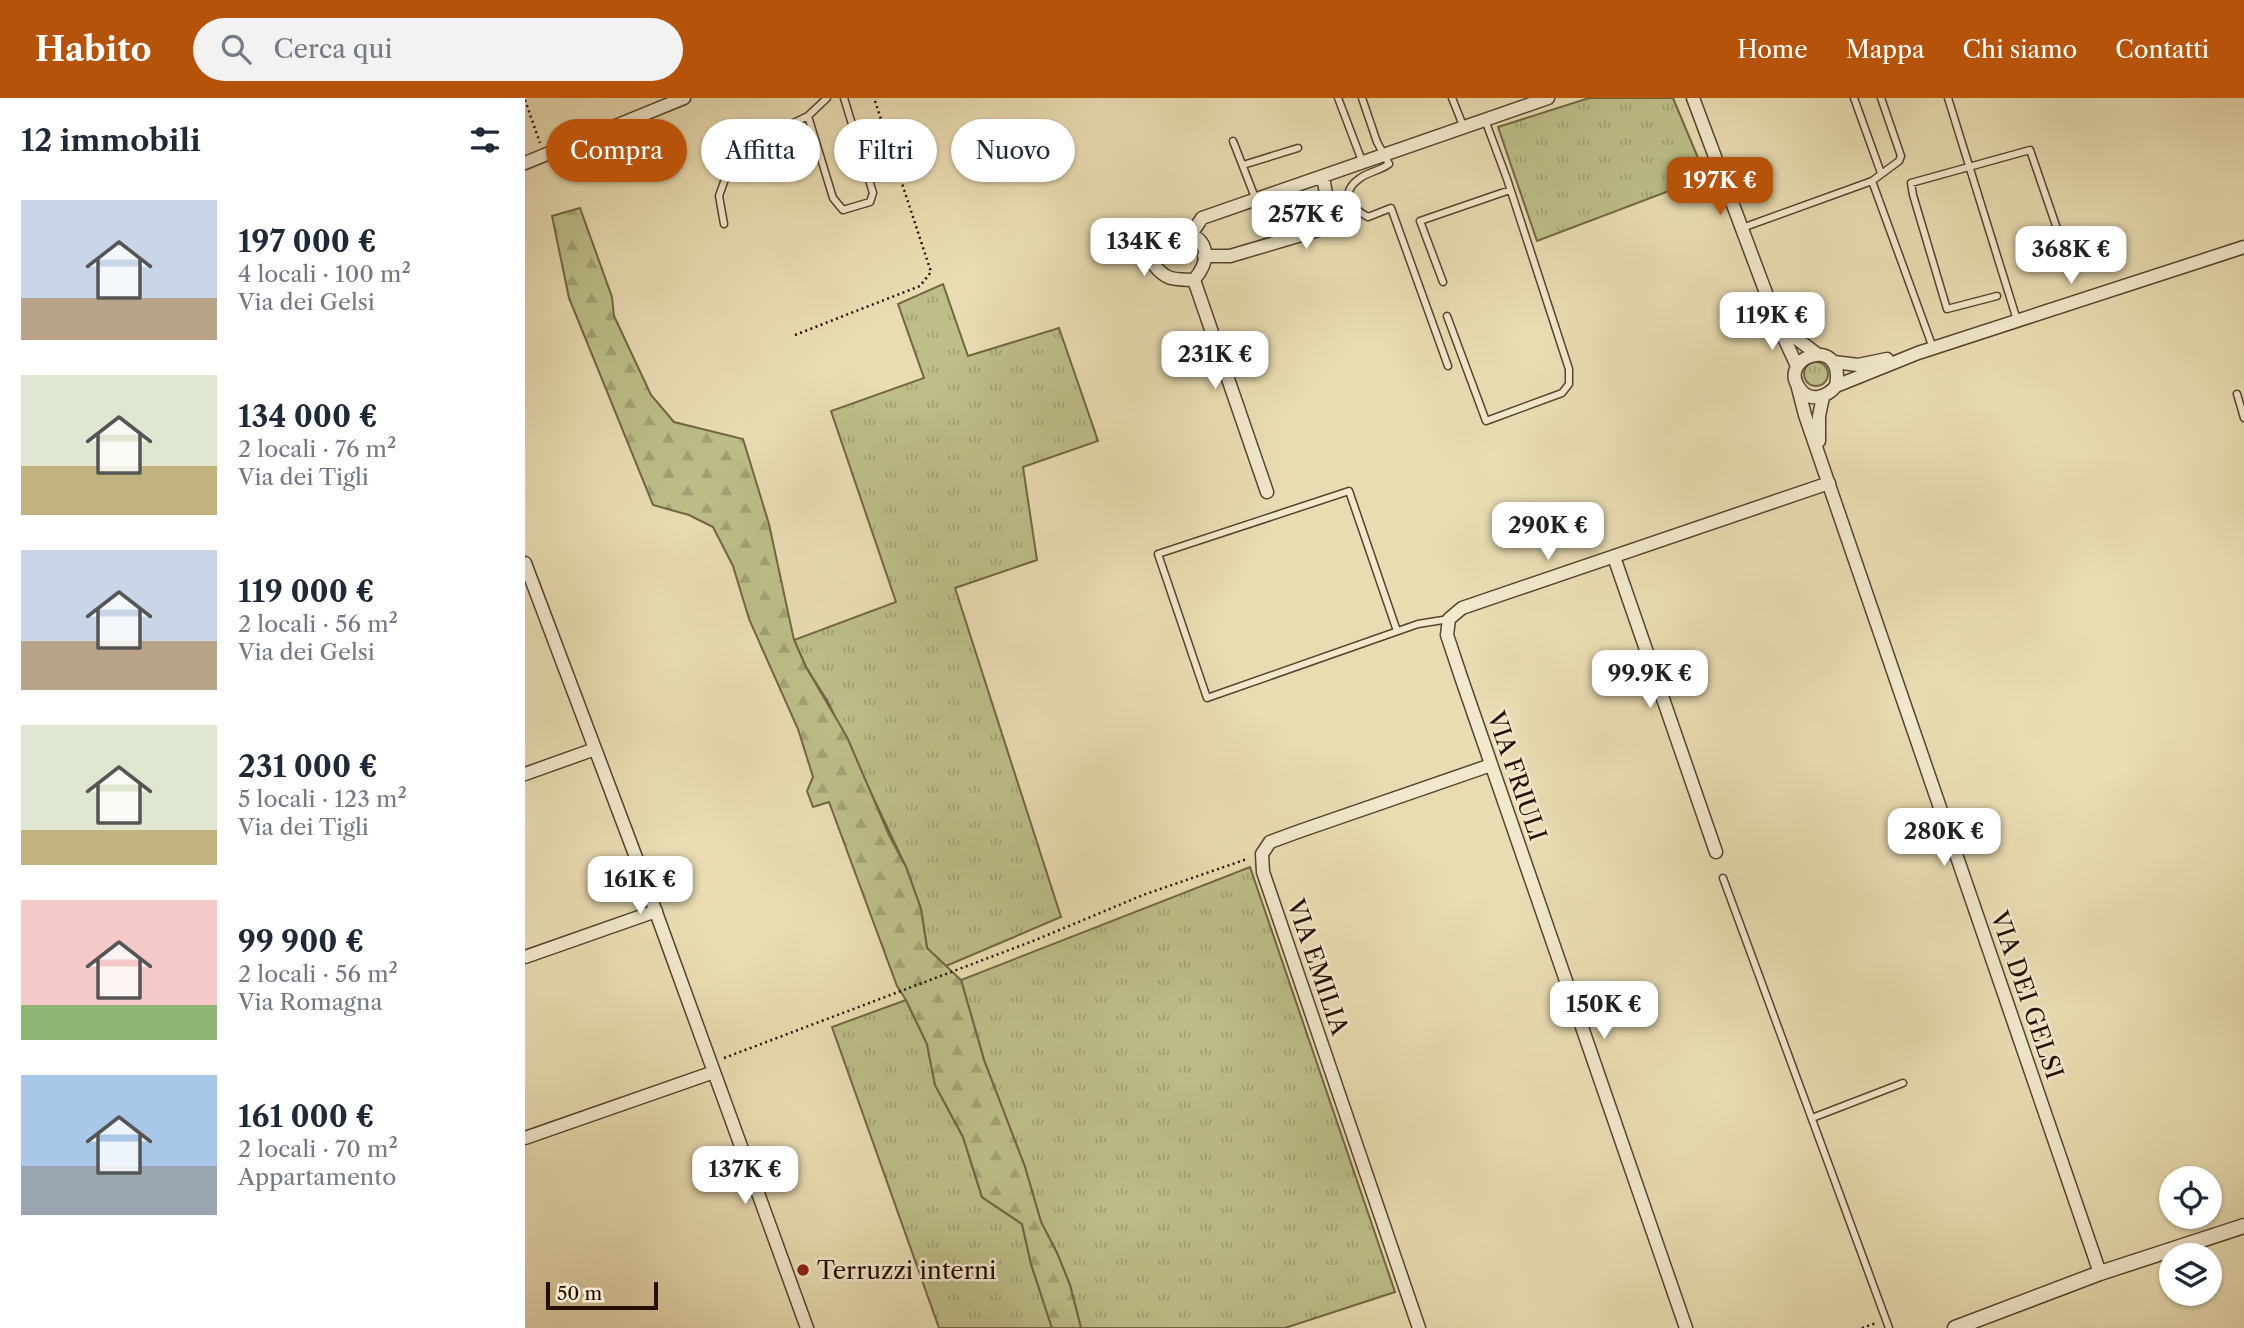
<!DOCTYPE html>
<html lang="it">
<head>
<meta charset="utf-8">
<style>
	:root { --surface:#fff; --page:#f2f2f3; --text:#1f2937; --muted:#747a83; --accent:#b45309 }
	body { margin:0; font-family:"Libre Caslon Text",serif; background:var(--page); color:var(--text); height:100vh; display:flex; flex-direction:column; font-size:26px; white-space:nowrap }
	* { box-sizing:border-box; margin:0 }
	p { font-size:23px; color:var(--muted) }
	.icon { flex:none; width:38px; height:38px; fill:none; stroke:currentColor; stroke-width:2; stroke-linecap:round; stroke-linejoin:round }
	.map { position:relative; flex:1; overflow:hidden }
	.sheet { display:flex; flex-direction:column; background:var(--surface); width:525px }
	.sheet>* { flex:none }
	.top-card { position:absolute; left:21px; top:21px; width:665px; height:63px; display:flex; gap:14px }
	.tools { position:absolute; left:1634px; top:1068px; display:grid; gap:14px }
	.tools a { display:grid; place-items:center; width:63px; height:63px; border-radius:50%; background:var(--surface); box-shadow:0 2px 5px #0004; font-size:35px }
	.scale { position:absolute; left:21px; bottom:18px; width:112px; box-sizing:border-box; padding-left:7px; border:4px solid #270e00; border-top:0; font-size:19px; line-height:24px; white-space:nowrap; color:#270e00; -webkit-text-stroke:5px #f1e8cd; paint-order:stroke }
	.price { position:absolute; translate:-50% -60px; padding:0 16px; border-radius:14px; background:#fff; color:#222; font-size:23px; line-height:46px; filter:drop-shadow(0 2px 4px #0008) }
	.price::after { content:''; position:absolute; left:50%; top:42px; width:21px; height:16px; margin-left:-10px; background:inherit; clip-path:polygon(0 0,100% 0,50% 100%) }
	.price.on { background:var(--accent); color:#fff }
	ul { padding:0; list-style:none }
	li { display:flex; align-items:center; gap:21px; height:175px; padding:0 21px }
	li span { display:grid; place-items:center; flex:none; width:196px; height:140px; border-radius:0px; color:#555 }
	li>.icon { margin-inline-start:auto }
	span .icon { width:84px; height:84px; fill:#fffc; stroke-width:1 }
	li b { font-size:30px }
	h2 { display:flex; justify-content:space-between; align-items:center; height:84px; padding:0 21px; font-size:30px }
	.chip { padding:0 24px; border-radius:32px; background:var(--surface); box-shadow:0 2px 5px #0004; font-size:24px; line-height:63px }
	.chip.on { background:var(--accent); color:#fff }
	header { display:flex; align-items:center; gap:42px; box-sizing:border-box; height:98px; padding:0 35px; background:var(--accent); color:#fff }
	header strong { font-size:33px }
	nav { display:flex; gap:38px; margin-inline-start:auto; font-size:24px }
	.search { width:490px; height:63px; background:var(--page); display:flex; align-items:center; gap:18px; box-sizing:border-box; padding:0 24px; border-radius:38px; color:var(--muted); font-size:26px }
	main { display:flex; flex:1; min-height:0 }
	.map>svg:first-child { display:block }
</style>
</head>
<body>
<header>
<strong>Habito</strong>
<div class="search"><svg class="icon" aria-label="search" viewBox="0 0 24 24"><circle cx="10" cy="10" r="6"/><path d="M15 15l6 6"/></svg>Cerca qui</div>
<nav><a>Home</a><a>Mappa</a><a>Chi siamo</a><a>Contatti</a></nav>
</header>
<main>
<section class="sheet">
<h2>12 immobili<svg class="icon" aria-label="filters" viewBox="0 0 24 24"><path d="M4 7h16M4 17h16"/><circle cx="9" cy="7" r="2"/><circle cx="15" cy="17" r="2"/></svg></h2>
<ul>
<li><span style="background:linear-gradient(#c9d6e8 70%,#b9a48a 0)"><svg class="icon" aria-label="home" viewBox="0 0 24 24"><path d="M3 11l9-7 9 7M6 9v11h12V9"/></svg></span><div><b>197 000 €</b><p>4 locali · 100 m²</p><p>Via dei Gelsi</p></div></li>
<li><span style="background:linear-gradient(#dfe7d0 65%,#c2b280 0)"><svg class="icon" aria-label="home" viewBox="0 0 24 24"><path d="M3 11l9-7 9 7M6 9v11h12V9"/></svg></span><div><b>134 000 €</b><p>2 locali · 76 m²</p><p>Via dei Tigli</p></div></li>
<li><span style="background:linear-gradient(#c9d6e8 65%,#b9a48a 0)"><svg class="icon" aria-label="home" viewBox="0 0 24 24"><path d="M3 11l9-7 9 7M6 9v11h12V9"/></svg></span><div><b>119 000 €</b><p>2 locali · 56 m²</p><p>Via dei Gelsi</p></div></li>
<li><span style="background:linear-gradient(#dfe7d0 75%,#c2b280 0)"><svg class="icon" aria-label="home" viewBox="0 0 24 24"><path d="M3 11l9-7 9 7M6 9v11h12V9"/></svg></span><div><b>231 000 €</b><p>5 locali · 123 m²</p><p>Via dei Tigli</p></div></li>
<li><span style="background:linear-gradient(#f6c9c9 75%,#8fb573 0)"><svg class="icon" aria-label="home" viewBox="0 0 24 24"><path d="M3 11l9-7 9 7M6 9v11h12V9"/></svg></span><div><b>99 900 €</b><p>2 locali · 56 m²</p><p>Via Romagna</p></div></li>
<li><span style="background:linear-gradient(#a9c7e8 65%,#9aa5b1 0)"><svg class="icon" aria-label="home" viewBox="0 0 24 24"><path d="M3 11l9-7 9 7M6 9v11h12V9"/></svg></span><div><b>161 000 €</b><p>2 locali · 70 m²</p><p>Appartamento</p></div></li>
</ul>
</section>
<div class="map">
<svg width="1719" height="1230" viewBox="0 0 1719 1230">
	<defs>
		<pattern id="grass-tufts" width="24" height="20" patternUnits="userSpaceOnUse" patternTransform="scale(1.75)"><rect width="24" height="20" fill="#bdbe88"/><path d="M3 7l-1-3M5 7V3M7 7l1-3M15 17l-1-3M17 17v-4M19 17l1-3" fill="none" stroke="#a2a274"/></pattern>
		<pattern id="forest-firs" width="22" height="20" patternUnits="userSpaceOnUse" patternTransform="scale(1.75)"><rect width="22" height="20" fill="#bdbe88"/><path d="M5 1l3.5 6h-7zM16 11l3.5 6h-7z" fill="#a2a274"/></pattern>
	</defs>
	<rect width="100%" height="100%" fill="#e9dcb2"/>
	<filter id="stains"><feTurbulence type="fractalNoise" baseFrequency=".00286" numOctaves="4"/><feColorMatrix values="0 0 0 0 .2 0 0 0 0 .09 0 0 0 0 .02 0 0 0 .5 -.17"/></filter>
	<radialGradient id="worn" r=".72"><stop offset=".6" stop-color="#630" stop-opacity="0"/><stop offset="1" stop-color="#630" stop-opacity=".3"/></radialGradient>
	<path fill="url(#grass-tufts)" stroke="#726644" stroke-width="2" d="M 1064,0 L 1148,0 L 1181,79 L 1012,143 L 973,29 Z
		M 418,186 L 443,258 L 534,230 L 573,343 L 498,369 L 512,462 L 430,490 L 536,819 L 421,868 L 402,850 L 396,811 L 381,769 L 303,604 L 281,569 L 269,542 L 371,504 L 306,313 L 399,280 L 373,206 Z
		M1279 276a12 12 0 1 1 24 0a12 12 0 1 1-24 0Z
		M 725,769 L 870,1194 L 760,1230 L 556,1230 L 545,1187 L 532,1155 L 516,1124 L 500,1069 L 459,962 L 436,882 Z
		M 381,902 L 402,946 L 410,987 L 438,1039 L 457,1099 L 497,1126 L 506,1166 L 527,1230 L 414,1230 L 307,929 Z"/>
	<path fill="url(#forest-firs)" stroke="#726644" stroke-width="2" d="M 55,110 L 87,199 L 89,218 L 126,297 L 149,324 L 218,341 L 244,426 L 269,542 L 281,569 L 322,639 L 364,737 L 381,769 L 396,811 L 402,850 L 436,882 L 459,962 L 500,1069 L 516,1124 L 532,1155 L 545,1187 L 556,1230 L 527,1230 L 506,1166 L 497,1126 L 457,1099 L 438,1039 L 410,987 L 402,946 L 381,902 L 372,888 L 304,704 L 288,709 L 282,693 L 288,679 L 273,631 L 224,521 L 208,468 L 188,429 L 164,417 L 128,407 L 44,200 L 27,118 Z"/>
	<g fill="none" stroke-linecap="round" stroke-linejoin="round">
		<defs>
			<path id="service" d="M 302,0 L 283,18 L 308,100 L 318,112 L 345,104 L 348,95 L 319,0
				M 813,0 L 837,63
				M 837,0 L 852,44 L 864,66 C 855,73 842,74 834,81 C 813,96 828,111 843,119 L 866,110 L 923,268
				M 927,0 L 939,30
				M 1329,0 L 1356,75
				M 1356,0 L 1376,58 L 1374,63 L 1347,83 L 1408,250
				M 1423,0 L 1492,222
				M 708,43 L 731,102
				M 718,67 L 773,50
				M 199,126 L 194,98 L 210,53 L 283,18
				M 1217,130 L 1347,83
				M 918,184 L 895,123 L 985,92
				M 1472,198 L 1422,211 L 1388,97 L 1386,85 L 1505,52 L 1537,145
				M 922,218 L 961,323 L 1037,295 L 1044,286 L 1044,271 L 982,81 L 960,22
				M 1712,296 L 1719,320
				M 872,533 L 824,393 L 633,456 L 682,600 L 893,526 L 924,521
				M 1198,780 L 1364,1230
				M 1287,1020 L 1378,985"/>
			<path id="minor" d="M 1168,0 L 1253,227 L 1272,268
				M 0,65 L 159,0
				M 651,132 C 682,137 689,158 669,182 C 649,181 642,183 629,167 C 631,150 634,139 651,132 Z
				M 667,135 L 677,120 L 1023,0
				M 679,158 L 705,158 L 807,128 L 798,79
				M 669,182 L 742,394
				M 1256,229 L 1292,256
				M 1309,264 L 1333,267 L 1362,261
				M 1311,288 C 1321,235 1250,259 1275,291 C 1285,305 1302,299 1311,288 L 1393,255 L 1719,149
				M 1273,290 L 1280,317 L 1575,1175
				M 1294,343 L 1294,318 L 1298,299
				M 1089,459 L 1191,754
				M 0,465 L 112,762 L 282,1230
				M 0,676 L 70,651
				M 0,859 L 131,813
				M 0,1040 L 189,974
				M 894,1230 L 738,774 L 737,756 L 745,744 L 775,733 L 966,667
				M 1161,1230 L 937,582 L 922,537 L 924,521 L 937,510 L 1304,385"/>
			<path id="tertiary" d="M 1430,1230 L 1575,1175 L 1719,1128"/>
		</defs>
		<use href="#service" stroke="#58422c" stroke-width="9"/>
		<use href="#minor" stroke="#58422c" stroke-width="15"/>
		<use href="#tertiary" stroke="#58422c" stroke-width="17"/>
		<path stroke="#270e00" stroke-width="2.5" stroke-dasharray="2 3.5" stroke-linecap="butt" d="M 0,2 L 15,45
			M 270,237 L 395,188 L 406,174 L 349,0
			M 199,960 L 508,843 L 618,797 L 722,761
			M 1337,1230 L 1351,1225"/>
		<use href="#service" stroke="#f1e8cd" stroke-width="6"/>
		<use href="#minor" stroke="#f1e8cd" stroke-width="12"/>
		<use href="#tertiary" stroke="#f1e8cd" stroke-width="14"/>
	</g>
	<circle fill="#8f2418" stroke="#f1e8cd" stroke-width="2.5" cx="278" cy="1172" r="7"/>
	<g text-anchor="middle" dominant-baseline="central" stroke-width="5" stroke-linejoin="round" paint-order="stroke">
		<g font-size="24" fill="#270e00" stroke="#f1e8cd">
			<text transform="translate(992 678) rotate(71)">VIA FRIULI</text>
			<text transform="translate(793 869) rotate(71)">VIA EMILIA</text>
			<text transform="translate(1502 897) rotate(71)">VIA DEI GELSI</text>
		</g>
		<g font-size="24" fill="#270e00" stroke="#f1e8cd" text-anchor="start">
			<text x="292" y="1172">Terruzzi interni</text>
		</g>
	</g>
	<rect width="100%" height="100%" filter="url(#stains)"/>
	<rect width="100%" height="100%" fill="url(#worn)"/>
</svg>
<div class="tools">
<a><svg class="icon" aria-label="locate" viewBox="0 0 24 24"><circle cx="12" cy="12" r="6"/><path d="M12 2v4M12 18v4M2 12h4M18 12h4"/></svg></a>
<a><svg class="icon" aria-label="layers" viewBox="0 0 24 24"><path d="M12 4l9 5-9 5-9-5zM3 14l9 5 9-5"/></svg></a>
</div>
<div class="scale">50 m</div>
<b class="price on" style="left:1195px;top:119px">197K €</b>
<b class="price" style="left:781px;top:153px">257K €</b>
<b class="price" style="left:619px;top:180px">134K €</b>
<b class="price" style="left:1546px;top:188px">368K €</b>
<b class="price" style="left:1247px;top:254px">119K €</b>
<b class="price" style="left:690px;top:293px">231K €</b>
<b class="price" style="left:1023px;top:464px">290K €</b>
<b class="price" style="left:1125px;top:612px">99.9K €</b>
<b class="price" style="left:1419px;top:770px">280K €</b>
<b class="price" style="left:115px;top:818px">161K €</b>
<b class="price" style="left:1079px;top:943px">150K €</b>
<b class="price" style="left:220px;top:1108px">137K €</b>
<div class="top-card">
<a class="chip on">Compra</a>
<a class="chip">Affitta</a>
<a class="chip">Filtri</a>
<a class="chip">Nuovo</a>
</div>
</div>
</main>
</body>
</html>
